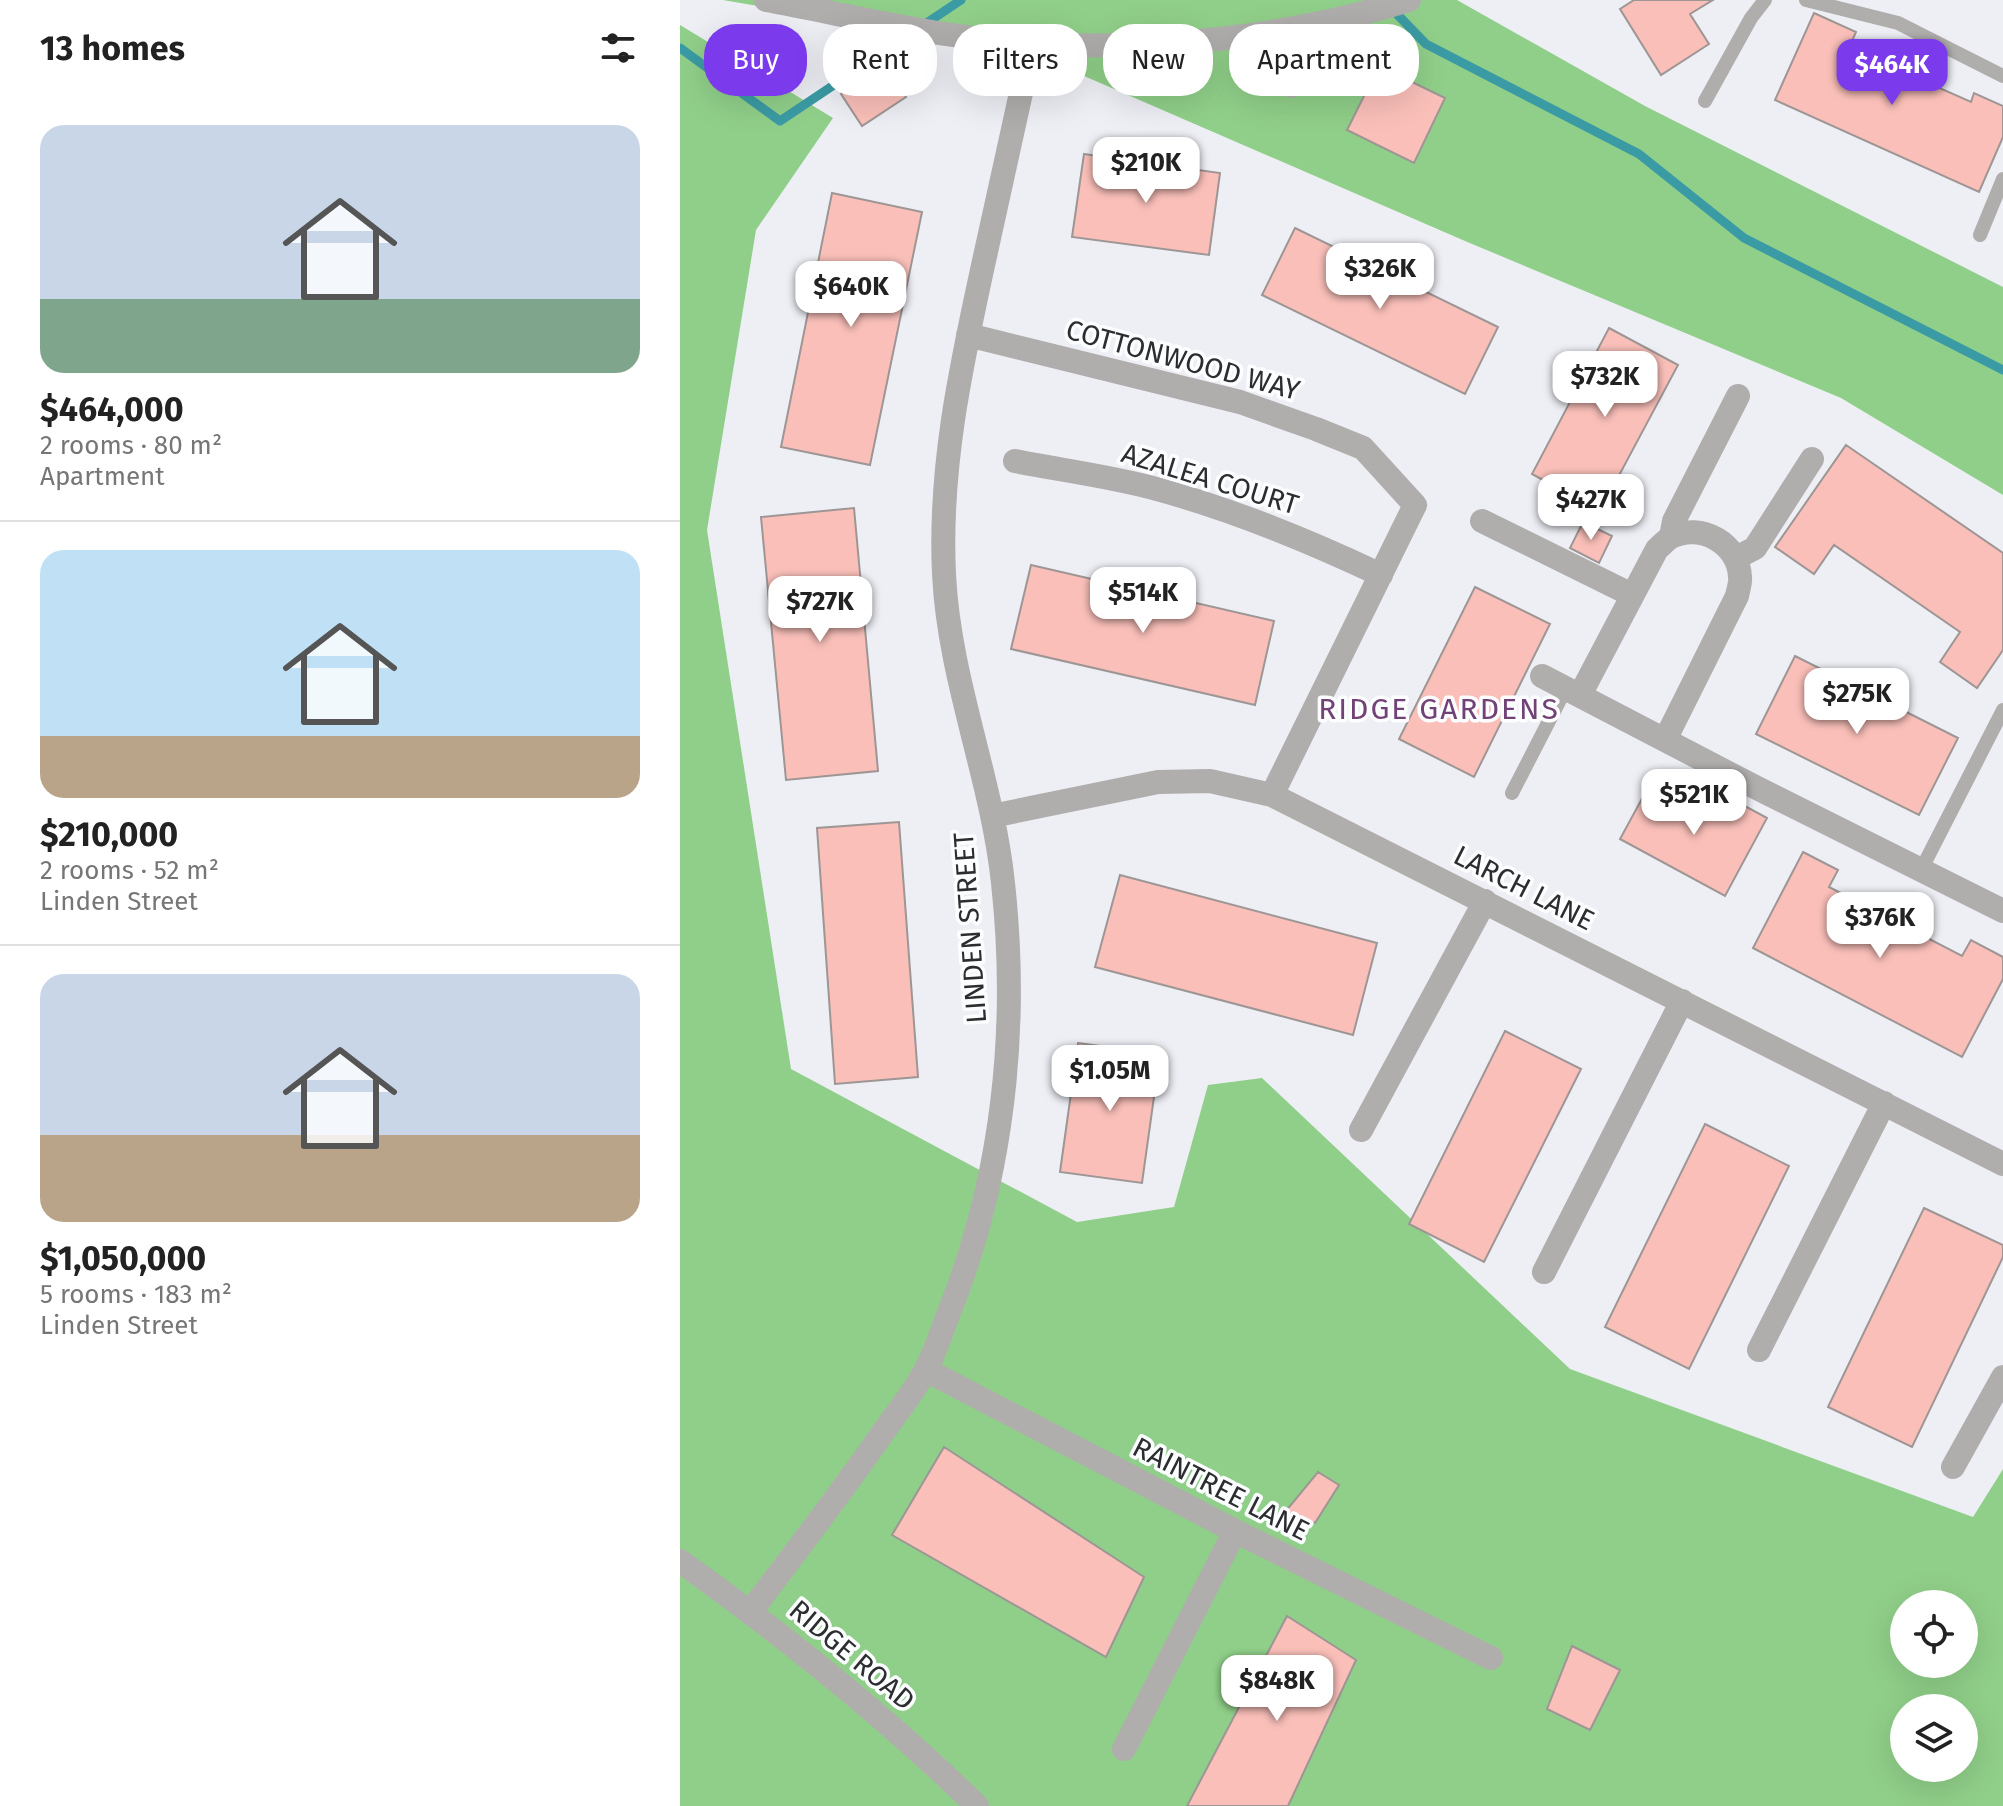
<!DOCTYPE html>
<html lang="en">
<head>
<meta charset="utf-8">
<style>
	:root { --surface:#fff; --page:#f2f2f2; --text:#222; --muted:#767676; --line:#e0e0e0; --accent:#7c3aed }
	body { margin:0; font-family:"Fira Sans",sans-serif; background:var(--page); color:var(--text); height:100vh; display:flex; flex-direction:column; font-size:30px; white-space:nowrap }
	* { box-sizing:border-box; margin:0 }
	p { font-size:26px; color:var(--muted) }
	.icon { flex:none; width:44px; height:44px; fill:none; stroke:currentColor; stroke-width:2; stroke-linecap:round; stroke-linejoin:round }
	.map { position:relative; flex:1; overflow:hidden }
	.side { display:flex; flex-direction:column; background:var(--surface); width:680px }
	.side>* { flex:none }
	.guide { position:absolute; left:24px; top:24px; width:760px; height:72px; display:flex; gap:16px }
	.fabs { position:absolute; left:1210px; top:1590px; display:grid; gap:16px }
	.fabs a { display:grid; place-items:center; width:88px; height:88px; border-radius:50%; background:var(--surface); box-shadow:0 8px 32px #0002; font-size:40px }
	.price { position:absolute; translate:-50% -68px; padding:0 18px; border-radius:16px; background:#fff; color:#222; font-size:26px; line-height:52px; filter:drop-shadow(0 2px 4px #0008) }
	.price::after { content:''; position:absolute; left:50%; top:48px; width:24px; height:18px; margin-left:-12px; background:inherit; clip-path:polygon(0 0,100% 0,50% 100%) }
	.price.current { background:var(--accent); color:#fff }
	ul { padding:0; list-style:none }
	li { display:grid; align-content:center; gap:16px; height:424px; padding:0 40px }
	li+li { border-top:2px solid var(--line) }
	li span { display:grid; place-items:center; height:248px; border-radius:24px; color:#555 }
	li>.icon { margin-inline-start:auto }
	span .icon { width:144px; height:144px; fill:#fffc; stroke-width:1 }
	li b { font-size:34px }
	h2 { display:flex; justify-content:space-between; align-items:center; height:96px; padding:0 40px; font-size:34px }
	.pill { padding:0 28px; border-radius:32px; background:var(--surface); box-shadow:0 8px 32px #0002; font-size:28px; line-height:72px }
	.pill.current { background:var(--accent); color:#fff }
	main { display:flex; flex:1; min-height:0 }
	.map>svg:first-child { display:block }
</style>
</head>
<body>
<main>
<section class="side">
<h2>13 homes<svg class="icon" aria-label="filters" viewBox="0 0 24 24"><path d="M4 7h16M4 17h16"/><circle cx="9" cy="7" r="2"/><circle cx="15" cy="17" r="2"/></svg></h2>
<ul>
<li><span style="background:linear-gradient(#c9d6e8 70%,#7fa58c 0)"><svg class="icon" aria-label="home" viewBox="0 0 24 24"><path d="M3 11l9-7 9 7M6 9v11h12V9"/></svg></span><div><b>$464,000</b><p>2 rooms · 80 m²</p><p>Apartment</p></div></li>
<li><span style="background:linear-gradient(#bfe0f5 75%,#b9a48a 0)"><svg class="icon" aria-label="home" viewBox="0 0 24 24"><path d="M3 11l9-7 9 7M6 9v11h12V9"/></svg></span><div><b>$210,000</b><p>2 rooms · 52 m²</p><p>Linden Street</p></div></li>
<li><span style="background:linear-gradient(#c9d6e8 65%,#b9a48a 0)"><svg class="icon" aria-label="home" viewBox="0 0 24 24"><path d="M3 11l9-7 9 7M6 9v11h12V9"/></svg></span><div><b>$1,050,000</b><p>5 rooms · 183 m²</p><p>Linden Street</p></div></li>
</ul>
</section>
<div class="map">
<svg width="1323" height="1806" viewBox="0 0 1323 1806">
	<rect width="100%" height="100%" fill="#eeeff5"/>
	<path fill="#90cf89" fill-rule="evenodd" d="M 43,0 L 777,0 L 965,106 L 1323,287 L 1323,495 L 1161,398 L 785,241 L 351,53 Z
		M 0,25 L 153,118 L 76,230 L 27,530 L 111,1069 L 397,1222 L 494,1207 L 528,1085 L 582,1078 L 890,1369 L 1293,1517 L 1323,1469 L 1323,1806 L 0,1806 ZM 1224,1604 L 1284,1604 L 1284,1664 L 1224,1664 ZM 1224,1708 L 1284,1708 L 1284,1768 L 1224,1768 Z"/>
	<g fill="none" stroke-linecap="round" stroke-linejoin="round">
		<path stroke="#3b9ba4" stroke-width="9" d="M 711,8 L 746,44 L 959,154 L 1064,238 L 1323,370
			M 0,48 L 100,121 L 281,0"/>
	</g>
	<path fill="#fabfb9" stroke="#9d9695" stroke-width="2" d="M 954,0 L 1033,0 L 1010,14 L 1029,44 L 981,75 L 940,9 Z
		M 1134,13 L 1176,32 L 1169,48 L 1291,102 L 1294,93 L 1323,106 L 1323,137 L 1299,192 L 1095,100 Z
		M 205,65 L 226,97 L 182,126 L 161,94 Z
		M 699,66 L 765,98 L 734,163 L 667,130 Z
		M 404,154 L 540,173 L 529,255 L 392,237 Z
		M 152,193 L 242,212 L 190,465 L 101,447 Z
		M 615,228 L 818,327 L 785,394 L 582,295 Z
		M 929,328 L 998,365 L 920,511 L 852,474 Z
		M 1166,445 L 1323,553 L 1323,650 L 1297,688 L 1260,662 L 1280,632 L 1154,545 L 1134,574 L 1095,547 Z
		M 174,508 L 198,771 L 106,780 L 81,517 Z
		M 903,522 L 932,536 L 919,563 L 890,548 Z
		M 351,565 L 594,621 L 575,705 L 331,649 Z
		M 795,587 L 870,624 L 794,777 L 719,739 Z
		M 1115,656 L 1278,738 L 1239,815 L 1076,734 Z
		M 971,782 L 1043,820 L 1054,800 L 1087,818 L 1045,896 L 940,839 Z
		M 219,822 L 238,1077 L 155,1084 L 137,828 Z
		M 1123,852 L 1158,870 L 1149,887 L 1282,956 L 1291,940 L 1323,957 L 1323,979 L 1282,1057 L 1073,948 Z
		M 440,875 L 697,943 L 673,1035 L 415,967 Z
		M 825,1031 L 901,1069 L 804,1262 L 729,1224 Z
		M 398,1043 L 480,1054 L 462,1183 L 380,1172 Z
		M 1025,1124 L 1109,1166 L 1009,1369 L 925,1327 Z
		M 1244,1208 L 1323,1245 L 1323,1257 L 1232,1447 L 1148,1407 Z
		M 264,1447 L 464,1577 L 426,1657 L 212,1535 Z
		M 638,1472 L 659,1485 L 635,1523 L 605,1512 Z
		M 607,1616 L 676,1660 L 608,1806 L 507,1806 Z
		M 892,1646 L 940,1670 L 910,1730 L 867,1709 Z"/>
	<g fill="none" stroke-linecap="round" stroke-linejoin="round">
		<path stroke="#b0adad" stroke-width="14" d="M 1126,0 L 1218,23 L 1323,76
			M 604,28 L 612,47 L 612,91
			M 1025,101 L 1071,18 L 1085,0
			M 1300,235 L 1323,179
			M 832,793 L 886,688
			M 1241,870 L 1323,710"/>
		<path stroke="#b0adad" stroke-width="24" d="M 86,0 C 146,11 205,25 265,34 C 414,57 585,45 729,0
			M 288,335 L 560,402 L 636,429 L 683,448 L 735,505 L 592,795
			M 335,461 C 380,470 428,476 473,488 C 552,509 627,540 701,575
			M 802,521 L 952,595
			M 991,537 L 994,521 L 1058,396
			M 1056,558 L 1075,548 L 1132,459
			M 862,676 L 1077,788 L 1323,911
			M 900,695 L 977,549 C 981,546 986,540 991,537 C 1021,522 1059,544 1060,577 C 1061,583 1058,590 1057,596 L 985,740
			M 312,816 L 478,782 L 530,781 L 592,795 L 1323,1164
			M 681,1130 L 805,901
			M 864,1272 L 1002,1001
			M 1079,1350 L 1204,1103
			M 246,1370 L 555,1531 L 811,1658
			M 1273,1467 L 1323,1377
			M 71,1611 C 116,1551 162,1492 204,1431 C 218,1411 235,1391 246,1369 C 255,1353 261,1333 268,1315 C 323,1179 339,1029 323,883 C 312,778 269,680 264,574 C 259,470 280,371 302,270 C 319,194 335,119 352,43
			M 444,1749 L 555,1531"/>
		<path stroke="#b0adad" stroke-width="24" d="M 0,1561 C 105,1636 205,1716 297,1806"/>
	</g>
	<g text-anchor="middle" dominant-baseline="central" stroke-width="7" stroke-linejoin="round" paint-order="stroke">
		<g font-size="28" fill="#2c2d2f" stroke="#fcfdff">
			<text transform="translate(503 360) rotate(15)">COTTONWOOD WAY</text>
			<text transform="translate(530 479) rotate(17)">AZALEA COURT</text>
			<text transform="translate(844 888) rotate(27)">LARCH LANE</text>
			<text transform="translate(290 928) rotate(-94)">LINDEN STREET</text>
			<text transform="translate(541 1489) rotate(27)">RAINTREE LANE</text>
			<text transform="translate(172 1655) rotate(40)">RIDGE ROAD</text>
		</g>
		<g font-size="30" letter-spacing="2" fill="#724175" stroke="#fcfdff">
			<text x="759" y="709">RIDGE GARDENS</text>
		</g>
	</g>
</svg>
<div class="fabs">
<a><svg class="icon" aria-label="locate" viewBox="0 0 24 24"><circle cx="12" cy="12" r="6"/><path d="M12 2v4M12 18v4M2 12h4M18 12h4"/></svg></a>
<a><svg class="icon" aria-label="layers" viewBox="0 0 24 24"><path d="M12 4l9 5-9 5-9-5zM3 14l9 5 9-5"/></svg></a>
</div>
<b class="price current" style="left:1212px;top:107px">$464K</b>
<b class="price" style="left:466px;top:205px">$210K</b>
<b class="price" style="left:700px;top:311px">$326K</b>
<b class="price" style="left:171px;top:329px">$640K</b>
<b class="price" style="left:925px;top:419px">$732K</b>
<b class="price" style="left:911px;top:542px">$427K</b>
<b class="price" style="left:463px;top:635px">$514K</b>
<b class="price" style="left:140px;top:644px">$727K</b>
<b class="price" style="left:1177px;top:736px">$275K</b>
<b class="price" style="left:1014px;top:837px">$521K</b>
<b class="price" style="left:1200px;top:960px">$376K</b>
<b class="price" style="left:430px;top:1113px">$1.05M</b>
<b class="price" style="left:597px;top:1723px">$848K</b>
<div class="guide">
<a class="pill current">Buy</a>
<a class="pill">Rent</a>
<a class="pill">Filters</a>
<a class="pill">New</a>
<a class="pill">Apartment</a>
</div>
</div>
</main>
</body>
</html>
